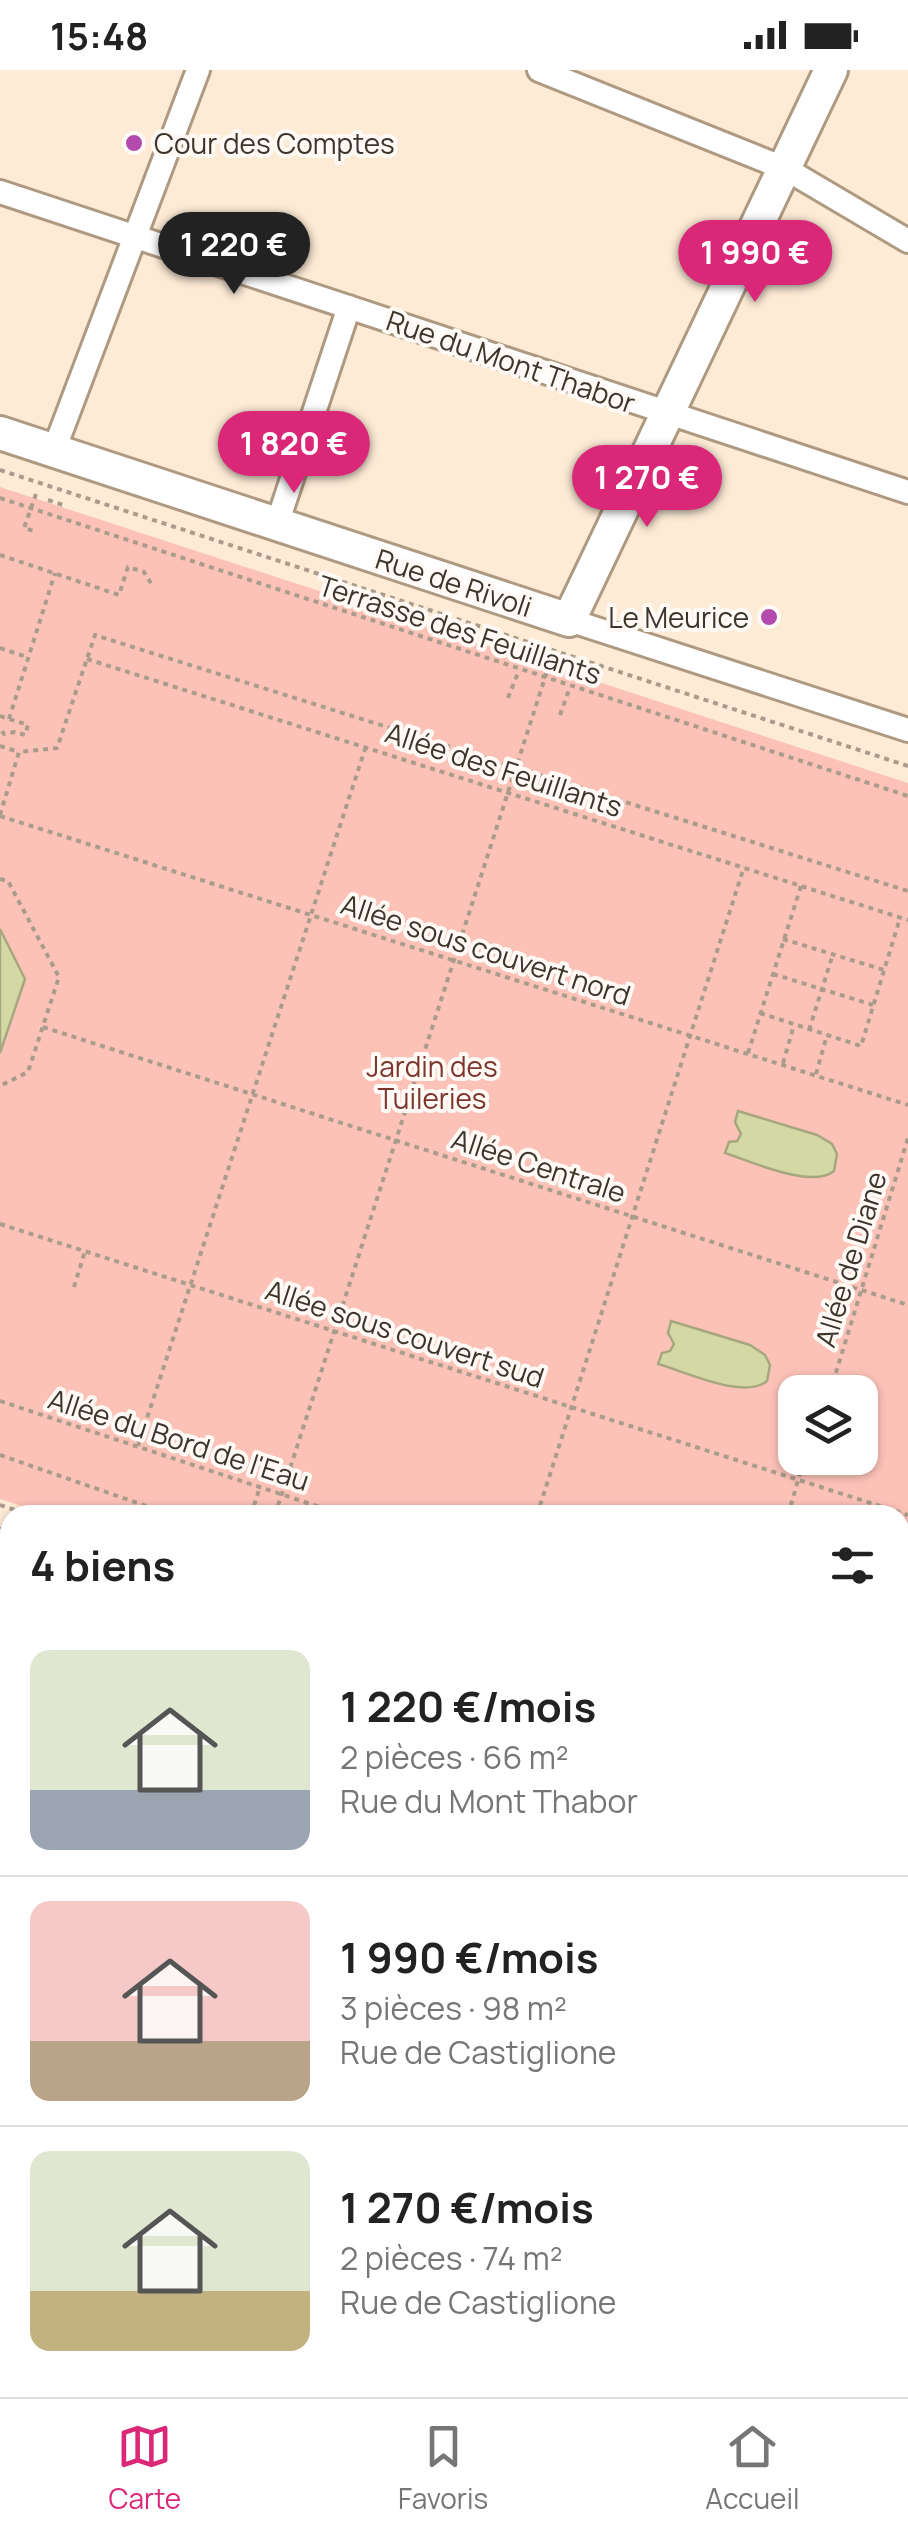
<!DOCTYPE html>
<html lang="fr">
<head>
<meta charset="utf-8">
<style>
	:root { --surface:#fff; --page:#f6f6f6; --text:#222; --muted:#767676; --line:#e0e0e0; --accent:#db2777 }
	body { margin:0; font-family:Manrope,sans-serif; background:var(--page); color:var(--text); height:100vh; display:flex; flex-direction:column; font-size:38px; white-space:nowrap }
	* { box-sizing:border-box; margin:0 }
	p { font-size:32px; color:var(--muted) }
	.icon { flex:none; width:55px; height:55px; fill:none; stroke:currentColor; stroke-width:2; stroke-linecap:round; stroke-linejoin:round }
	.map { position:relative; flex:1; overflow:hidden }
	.side { position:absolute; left:0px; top:1435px; width:910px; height:892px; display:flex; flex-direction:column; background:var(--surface); border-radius:30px 30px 0 0; box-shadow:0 2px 8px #0004 }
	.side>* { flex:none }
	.controls { position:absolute; left:778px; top:1305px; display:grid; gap:20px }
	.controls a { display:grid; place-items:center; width:100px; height:100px; border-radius:20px; background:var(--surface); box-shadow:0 2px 8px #0004; font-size:50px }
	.price { position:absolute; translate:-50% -85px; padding:0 22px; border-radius:35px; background:var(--accent); color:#fff; font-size:32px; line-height:65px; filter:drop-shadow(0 2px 5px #0008) }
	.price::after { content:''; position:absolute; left:50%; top:60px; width:30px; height:22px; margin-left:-15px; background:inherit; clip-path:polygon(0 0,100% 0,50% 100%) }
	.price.current { background:#222; color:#fff }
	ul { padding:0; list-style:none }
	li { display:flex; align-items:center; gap:30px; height:250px; padding:0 30px }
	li+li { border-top:2px solid var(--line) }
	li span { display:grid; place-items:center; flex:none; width:280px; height:200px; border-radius:20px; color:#555 }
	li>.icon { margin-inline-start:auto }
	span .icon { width:120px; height:120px; fill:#fffc; stroke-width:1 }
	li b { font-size:42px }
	h2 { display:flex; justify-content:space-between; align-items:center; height:120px; padding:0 30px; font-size:42px }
	.status { display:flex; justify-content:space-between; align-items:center; height:70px; padding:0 50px; background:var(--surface); direction:ltr }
	.status svg { height:28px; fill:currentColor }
	.dock { display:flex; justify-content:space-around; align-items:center; height:140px; border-top:2px solid var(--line); background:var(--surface); font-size:28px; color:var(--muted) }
	.dock a { display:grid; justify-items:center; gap:5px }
	.dock .current { color:var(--accent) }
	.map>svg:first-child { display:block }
</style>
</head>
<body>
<div class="status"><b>15:48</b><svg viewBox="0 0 49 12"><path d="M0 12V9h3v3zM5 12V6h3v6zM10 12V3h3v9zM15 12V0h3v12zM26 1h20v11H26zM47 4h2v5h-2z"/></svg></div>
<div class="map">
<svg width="908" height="2327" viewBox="0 0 908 2327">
	<rect width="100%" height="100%" fill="#fdebd6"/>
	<path fill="#fcc2b8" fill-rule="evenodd" d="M 0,417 L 908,713 L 908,1728 L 900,1725 L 900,1445 L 49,1445 L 0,1429 ZM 795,1322 L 860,1322 L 860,1388 L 795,1388 Z"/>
	<path fill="#d4d8a4" stroke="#a7a77f" stroke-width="2.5" d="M 0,859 L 25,909 L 0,983 Z
		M 738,1041 L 817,1065 L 832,1074 L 837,1084 L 834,1101 C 812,1119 752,1092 725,1083 L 729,1072 L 737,1071 L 741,1064 L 735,1052 Z
		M 671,1251 L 750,1275 L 765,1285 L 770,1295 L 767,1311 C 745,1330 686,1302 658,1294 L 662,1283 L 670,1281 L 674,1274 L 668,1263 Z
		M 0,1543 L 10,1547 L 10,1879 L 0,1876 Z
		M 900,1836 L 908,1838 L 908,2198 L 900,2194 Z"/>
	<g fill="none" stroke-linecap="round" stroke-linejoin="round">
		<path stroke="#47490c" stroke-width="2.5" stroke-dasharray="12 10" stroke-linecap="butt" d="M 0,1610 L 10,1613
			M 0,1767 L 10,1769
			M 900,1925 L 908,1928
			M 900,2093 L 908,2097"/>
		<defs>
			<path id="lane" d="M 0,1525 L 10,1528
				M 900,1748 L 908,1750
				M 147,2327 L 151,2318"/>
			<path id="street" d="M 539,0 L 786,99 L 908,171
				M 0,122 L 908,422
				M 54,380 L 198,0
				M 277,454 L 349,237
				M 569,550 L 908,660
				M 0,1937 L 10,1940
				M 900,2221 L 908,2225
				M 59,2318 L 92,2327
				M 243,2327 L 248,2318"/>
			<path id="secondary" d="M 0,363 L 569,550 L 831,0
				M 0,2306 L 10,2274"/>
			<path id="primary" d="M 0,1478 L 10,1481
				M 900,1776 L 908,1778
				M 0,2002 L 10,2005
				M 900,2269 L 908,2272"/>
		</defs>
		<use href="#lane" stroke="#ae9981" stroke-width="16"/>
		<use href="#street" stroke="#ae9981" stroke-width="28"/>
		<use href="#secondary" stroke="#ae9981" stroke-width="38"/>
		<use href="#primary" stroke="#ae9981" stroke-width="42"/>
		<path stroke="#aa9c8c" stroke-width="4" stroke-dasharray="5 5" stroke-linecap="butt" d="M 0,400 L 908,696
			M 36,424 L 24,458 L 37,462
			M 0,428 L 908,726
			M 48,430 L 63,435
			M 0,485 L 119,525 L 128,497 L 144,502 L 152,515
			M 0,578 L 27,587
			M 87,589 L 908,850
			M 508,628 L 519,600
			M 560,645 L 570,617
			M 0,646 L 28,655 L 25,665 L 15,662 L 4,664 L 0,659
			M 9,649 L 55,503
			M 0,676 L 19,682
			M 0,745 L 19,682 L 57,678 L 95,565 L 908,821
			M 0,746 L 908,1035
			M 0,809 L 8,811 L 59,907 L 28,1002 L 0,1016
			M 783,869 L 884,900
			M 773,904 L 873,935
			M 760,943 L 861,976 L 900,848
			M 43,957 L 908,1235
			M 809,960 L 833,884
			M 748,983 L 801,816
			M 783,993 L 794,955
			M 816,1004 L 827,965
			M 0,1154 L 908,1445
			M 74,1217 L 85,1181
			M 830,1322 L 908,1068
			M 0,1331 L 344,1445
			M 138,1376 L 366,676
			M 0,1385 L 172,1445
			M 801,1400 L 806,1388
			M 0,1435 L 30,1445
			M 251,1445 L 260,1417
			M 275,1445 L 551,589
			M 303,1445 L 307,1433
			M 537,1445 L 744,797
			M 788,1445 L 801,1400 L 797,1394 L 800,1388
			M 900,1627 L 908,1630
			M 900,1684 L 908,1686
			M 322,2327 L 324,2318"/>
		<use href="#lane" stroke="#fff" stroke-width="11"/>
		<use href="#street" stroke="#fff" stroke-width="22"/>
		<use href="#secondary" stroke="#fff" stroke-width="32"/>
		<use href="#primary" stroke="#fff" stroke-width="38"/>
	</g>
	<g fill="#b34baf" stroke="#fffaf5" stroke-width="4">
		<circle cx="134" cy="73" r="10"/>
		<circle cx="769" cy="547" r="10"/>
	</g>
	<g text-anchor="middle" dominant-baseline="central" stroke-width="8" stroke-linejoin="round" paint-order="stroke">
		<g font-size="28" fill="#3d342a" stroke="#fffaf5" text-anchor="start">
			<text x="154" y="73">Cour des Comptes</text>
			<text x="749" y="547" text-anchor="end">Le Meurice</text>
		</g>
		<g font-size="28" fill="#3d342a" stroke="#fffaf5">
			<text transform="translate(511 291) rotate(19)">Rue du Mont Thabor</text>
			<text transform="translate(454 512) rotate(18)">Rue de Rivoli</text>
			<text transform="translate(460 559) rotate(18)">Terrasse des Feuillants</text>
			<text transform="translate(504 699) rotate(18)">Allée des Feuillants</text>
			<text transform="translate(486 879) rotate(18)">Allée sous couvert nord</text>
			<text transform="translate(539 1095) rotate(18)">Allée Centrale</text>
			<text transform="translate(850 1189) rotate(-73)">Allée de Diane</text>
			<text transform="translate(405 1263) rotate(18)">Allée sous couvert sud</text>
			<text transform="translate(179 1369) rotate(18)">Allée du Bord de l'Eau</text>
		</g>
		<g font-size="28" fill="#7b352b" stroke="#fffaf5">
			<text x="432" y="996">Jardin des<tspan x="432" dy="32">Tuileries</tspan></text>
		</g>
	</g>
</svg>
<div class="controls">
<a><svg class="icon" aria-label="layers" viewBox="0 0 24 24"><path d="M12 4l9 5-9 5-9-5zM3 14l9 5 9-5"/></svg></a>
</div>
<b class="price current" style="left:234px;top:227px">1 220 €</b>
<b class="price" style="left:755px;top:235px">1 990 €</b>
<b class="price" style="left:294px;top:426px">1 820 €</b>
<b class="price" style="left:647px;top:460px">1 270 €</b>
<section class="side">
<h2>4 biens<svg class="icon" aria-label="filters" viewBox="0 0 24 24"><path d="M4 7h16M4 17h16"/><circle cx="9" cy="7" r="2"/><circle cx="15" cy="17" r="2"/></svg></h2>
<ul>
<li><span style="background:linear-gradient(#dfe7d0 70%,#9aa5b1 0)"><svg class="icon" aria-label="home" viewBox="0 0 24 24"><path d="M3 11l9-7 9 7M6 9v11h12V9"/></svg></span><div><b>1 220 €/mois</b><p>2 pièces · 66 m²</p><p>Rue du Mont Thabor</p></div></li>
<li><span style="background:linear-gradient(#f6c9c9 70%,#b9a48a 0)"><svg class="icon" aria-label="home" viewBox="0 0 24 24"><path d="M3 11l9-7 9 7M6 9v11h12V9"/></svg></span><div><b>1 990 €/mois</b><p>3 pièces · 98 m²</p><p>Rue de Castiglione</p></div></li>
<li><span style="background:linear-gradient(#dfe7d0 70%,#c2b280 0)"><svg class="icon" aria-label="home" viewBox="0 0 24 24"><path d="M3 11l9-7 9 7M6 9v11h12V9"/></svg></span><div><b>1 270 €/mois</b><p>2 pièces · 74 m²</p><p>Rue de Castiglione</p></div></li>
</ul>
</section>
</div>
<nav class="dock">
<a class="current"><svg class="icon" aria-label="map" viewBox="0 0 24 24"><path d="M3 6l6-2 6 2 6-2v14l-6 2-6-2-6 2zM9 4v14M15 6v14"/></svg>Carte</a>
<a><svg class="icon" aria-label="saved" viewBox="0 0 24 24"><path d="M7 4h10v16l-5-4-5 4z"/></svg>Favoris</a>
<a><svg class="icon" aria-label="home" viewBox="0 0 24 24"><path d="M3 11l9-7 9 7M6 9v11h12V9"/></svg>Accueil</a>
</nav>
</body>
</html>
